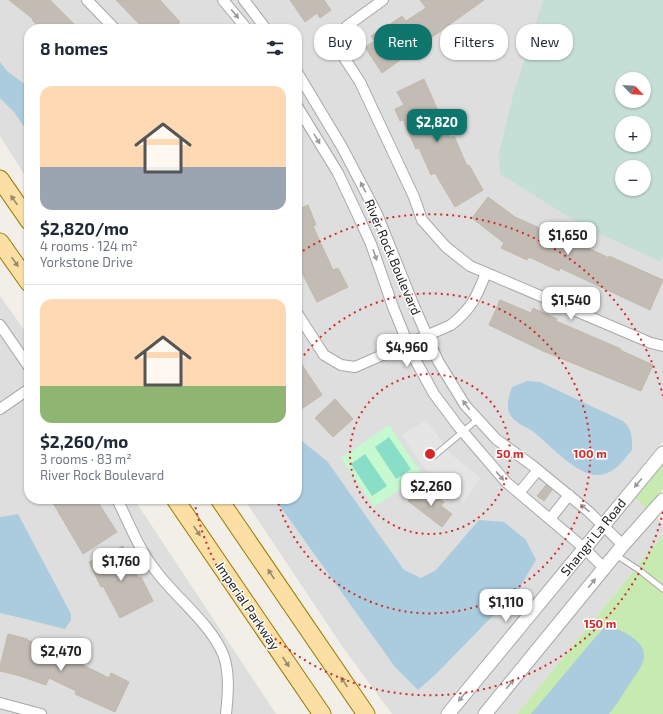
<!DOCTYPE html>
<html lang="en">
<head>
<meta charset="utf-8">
<style>
	:root { --surface:#fff; --page:#f6f6f7; --text:#1f2937; --muted:#747a83; --line:#e0e1e3; --accent:#0f766e }
	body { margin:0; font-family:"Exo 2",sans-serif; background:var(--page); color:var(--text); height:100vh; display:flex; flex-direction:column; font-size:15px; white-space:nowrap }
	* { box-sizing:border-box; margin:0 }
	p { font-size:13px; color:var(--muted) }
	.icon { flex:none; width:22px; height:22px; fill:none; stroke:currentColor; stroke-width:2; stroke-linecap:round; stroke-linejoin:round }
	.map { position:relative; flex:1; overflow:hidden }
	.sheet { position:absolute; left:24px; top:24px; width:278px; height:480px; display:flex; flex-direction:column; background:var(--surface); border-radius:16px; box-shadow:0 1px 3px #0004 }
	.sheet>* { flex:none }
	.banner { position:absolute; left:314px; top:24px; width:289px; height:36px; display:flex; gap:8px }
	.needle { width:26px; rotate:115deg }
	.controls { position:absolute; left:615px; top:72px; display:grid; gap:8px }
	.controls a { display:grid; place-items:center; width:36px; height:36px; border-radius:50%; background:var(--surface); box-shadow:0 1px 3px #0004; font-size:20px }
	.price { position:absolute; translate:-50% -34px; padding:0 9px; border-radius:8px; background:#fff; color:#222; font-size:13px; line-height:26px; filter:drop-shadow(0 1px 2px #0008) }
	.price::after { content:''; position:absolute; left:50%; top:24px; width:12px; height:9px; margin-left:-6px; background:inherit; clip-path:polygon(0 0,100% 0,50% 100%) }
	.price.active { background:var(--accent); color:#fff }
	ul { padding:0; list-style:none }
	li { display:grid; align-content:center; gap:8px; height:212px; padding:0 16px }
	li+li { border-top:1px solid var(--line) }
	li span { display:grid; place-items:center; height:124px; border-radius:12px; color:#555 }
	li>.icon { margin-inline-start:auto }
	span .icon { width:72px; height:72px; fill:#fffc; stroke-width:1 }
	li b { font-size:17px }
	h2 { display:flex; justify-content:space-between; align-items:center; height:48px; padding:0 16px; font-size:17px }
	.chip { padding:0 14px; border-radius:16px; background:var(--surface); box-shadow:0 1px 3px #0004; font-size:14px; line-height:36px }
	.chip.active { background:var(--accent); color:#fff }
	.map>svg:first-child { display:block }
</style>
</head>
<body>
<div class="map">
<svg width="663" height="714" viewBox="0 0 663 714">
	<rect width="100%" height="100%" fill="#f1efe8"/>
	<path fill="#dfdede" d="M 0,0 L 543,0 L 513,94 L 499,152 L 661,262 L 663,257 L 663,441 L 440,714 L 392,714 L 344,649 L 244,499 L 297,499 L 297,29 L 29,29 L 29,182 L 0,136 Z
		M 0,296 L 29,337 L 29,499 L 134,499 L 276,714 L 0,714 L 0,613 L 35,622 L 18,514 L 0,517 Z
		M 634,497 L 647,509 L 610,551 L 477,714 L 456,714 Z
		M 656,517 L 663,524 L 663,535 L 517,714 L 493,714 L 628,549 Z"/>
	<path fill="#c6eab0" d="M 663,462 L 663,489 L 647,509 L 634,497 Z
		M 663,535 L 663,714 L 517,714 Z"/>
	<path fill="#c5dfd6" fill-rule="evenodd" d="M 543,0 L 663,0 L 663,257 L 661,262 L 585,227 L 500,174 L 499,152 L 513,94 ZM 622,79 L 644,79 L 644,101 L 622,101 ZM 622,123 L 644,123 L 644,145 L 622,145 ZM 622,167 L 644,167 L 644,189 L 622,189 Z"/>
	<path fill="#c7f9d1" d="M 389,425 L 422,474 L 374,507 L 341,458 Z"/>
	<path fill="#88dec6" d="M 389,437 L 411,469 L 396,479 L 375,447 Z
		M 365,454 L 387,486 L 372,496 L 351,464 Z"/>
	<path fill="#e5e5e5" d="M 426,420 L 451,454 L 481,478 L 464,502 L 445,488 L 428,472 L 412,451 L 402,435 Z"/>
	<path fill="#aaccde" d="M 0,62 L 8,72 L 29,87 L 29,134 L 14,112 L 0,98 Z
		M 527,381 L 540,382 L 623,421 C 633,430 632,438 632,450 C 623,461 614,474 599,475 C 577,477 548,442 531,430 C 524,426 516,423 511,416 C 505,408 509,396 512,387 Z
		M 297,439 L 302,441 L 327,461 L 404,570 L 421,578 L 436,570 L 479,520 L 504,522 L 526,540 L 536,560 L 518,590 L 437,673 L 418,690 L 395,667 L 275,499 L 297,499 Z
		M 18,514 L 71,614 L 71,620 L 65,629 L 0,613 L 0,517 Z
		M 609,626 C 622,630 647,642 644,658 C 642,668 634,677 629,685 C 622,695 617,705 609,714 L 531,714 L 593,640 L 604,628 Z"/>
	<path fill="#c2bcb4" stroke="#c3b8aa" d="M 9,0 L 50,0 L 79,29 L 41,29 L 32,20 L 33,19 Z
		M 116,0 L 160,0 L 180,22 L 172,29 L 144,29 Z
		M 290,0 L 324,0 L 331,10 L 320,18 L 317,13 L 305,22 Z
		M 420,0 L 484,0 L 382,73 L 365,47 L 374,41 L 371,36 L 385,26 L 386,27 L 402,16 L 406,21 L 426,8 Z
		M 424,79 L 450,138 L 454,136 L 467,166 L 469,165 L 483,190 L 455,207 L 435,173 L 431,175 L 419,148 L 416,149 L 403,120 L 400,121 L 395,109 L 404,105 L 397,92 Z
		M 488,197 L 515,217 L 546,231 L 547,228 L 609,258 L 609,256 L 663,280 L 650,310 L 560,268 L 559,271 L 529,257 L 527,260 L 501,248 L 504,243 L 472,218 Z
		M 308,205 L 316,225 L 313,226 L 333,270 L 338,268 L 348,287 L 317,302 L 301,271 L 297,273 L 297,210 Z
		M 500,300 L 531,313 L 533,308 L 557,319 L 556,321 L 621,349 L 620,350 L 653,365 L 641,391 L 543,351 L 489,325 Z
		M 297,357 L 322,395 L 297,412 Z
		M 335,399 L 353,419 L 333,437 L 315,418 Z
		M 546,485 L 552,490 L 544,501 L 537,496 Z
		M 418,488 L 430,497 L 432,494 L 444,502 L 441,506 L 452,514 L 442,527 L 408,501 Z
		M 60,499 L 96,499 L 117,532 L 83,554 L 53,503 Z
		M 123,546 L 138,578 L 141,577 L 153,601 L 120,618 L 103,586 L 101,587 L 89,562 Z
		M 8,634 L 28,639 L 27,640 L 65,653 L 66,652 L 85,661 L 83,665 L 109,678 L 111,673 L 129,682 L 115,712 L 75,694 L 76,691 L 49,678 L 46,685 L 20,676 L 0,671 L 0,666 Z"/>
	<g fill="none" stroke-linecap="round" stroke-linejoin="round">
		<defs>
			<path id="service" d="M 434,456 L 478,419
				M 616,555 L 639,570 L 663,589"/>
			<path id="minor" d="M 87,0 L 115,29
				M 223,0 L 247,29
				M 244,0 L 266,29
				M 383,0 L 347,26 L 340,36 L 339,46 L 343,56 L 360,82 L 414,197 L 422,220 L 446,247 L 470,266 L 651,343 L 663,346
				M 297,72 L 342,147 L 377,214 L 414,306 L 438,361 L 465,405 L 496,439 L 533,466 L 588,511 L 623,545
				M 297,106 L 338,173 L 355,209 L 371,244 L 393,307 L 412,354 L 434,394 L 458,426 L 506,482 L 584,548 L 604,568
				M 297,313 L 324,355 L 341,365 L 355,367 L 451,325 C 472,308 476,298 486,273
				M 0,325 L 29,367
				M 0,409 L 29,389
				M 519,493 L 538,470
				M 117,499 C 129,523 139,550 156,571 C 176,598 210,623 223,654 C 230,672 228,695 226,714
				M 550,519 L 569,495
				M 0,703 L 41,714"/>
			<path id="tertiary" d="M 448,714 L 663,453
				M 485,714 L 623,545 L 663,500"/>
			<path id="primary" d="M 0,179 L 29,221
				M 0,242 L 29,283
				M 175,499 L 322,714
				M 219,499 L 366,714"/>
		</defs>
		<use href="#service" stroke="#a8a8a8" stroke-width="7"/>
		<use href="#minor" stroke="#a8a8a8" stroke-width="12"/>
		<use href="#tertiary" stroke="#a8a8a8" stroke-width="15"/>
		<use href="#primary" stroke="#9c7a02" stroke-width="19"/>
		<use href="#service" stroke="#fff" stroke-width="5"/>
		<use href="#minor" stroke="#fff" stroke-width="10"/>
		<use href="#tertiary" stroke="#fff" stroke-width="13"/>
		<use href="#primary" stroke="#fbdfa4" stroke-width="17"/>
	</g>
	<defs><path id="oneway-solid" d="M-6-.8H1V-3.2L6.5 0L1 3.2V.8H-6Z"/></defs>
	<g fill="#9b9b9b">
		<use href="#oneway-solid" transform="translate(235 14) rotate(50)"/>
		<use href="#oneway-solid" transform="translate(317 139) rotate(59)"/>
		<use href="#oneway-solid" transform="translate(363 187) rotate(-118)"/>
		<use href="#oneway-solid" transform="translate(375 255) rotate(71)"/>
		<use href="#oneway-solid" transform="translate(466 405) rotate(-126)"/>
		<use href="#oneway-solid" transform="translate(500 476) rotate(49)"/>
		<use href="#oneway-solid" transform="translate(638 483) rotate(130)"/>
		<use href="#oneway-solid" transform="translate(585 508) rotate(-140)"/>
		<use href="#oneway-solid" transform="translate(592 583) rotate(-51)"/>
		<use href="#oneway-solid" transform="translate(510 684) rotate(-51)"/>
		<use href="#oneway-solid" transform="translate(462 697) rotate(129)"/>
	</g>
	<g fill="#998a69">
		<use href="#oneway-solid" transform="translate(14 200) rotate(-125)"/>
		<use href="#oneway-solid" transform="translate(15 262) rotate(55)"/>
		<use href="#oneway-solid" transform="translate(197 531) rotate(56)"/>
		<use href="#oneway-solid" transform="translate(271 574) rotate(-124)"/>
		<use href="#oneway-solid" transform="translate(286 662) rotate(56)"/>
		<use href="#oneway-solid" transform="translate(344 682) rotate(-124)"/>
	</g>
	<g fill="none" stroke="#d62828" stroke-width="2" stroke-dasharray="2 4">
		<circle cx="430" cy="454" r="80"/>
		<path d="M297 365A160 160 0 1 1 277 499"/>
		<path d="M663 512A240 240 0 0 1 194 500M298 254A240 240 0 0 1 663 396"/>
	</g>
	<g text-anchor="middle" dominant-baseline="central" stroke-width="3" stroke-linejoin="round" paint-order="stroke">
		<g font-size="13" fill="#212121" stroke="#fff">
			<text transform="translate(393 257) rotate(67)">River Rock Boulevard</text>
			<text transform="translate(593 537) rotate(-51)">Shangri La Road</text>
			<text transform="translate(248 606) rotate(56)">Imperial Parkway</text>
		</g>
	</g>
	<circle cx="430" cy="454" r="6" fill="#d62828" stroke="#fff" stroke-width="2"/>
	<g font-size="12" text-anchor="middle" font-weight="bold" fill="#d62828" stroke="#fff" stroke-width="3" stroke-linejoin="round" paint-order="stroke">
		<text x="510" y="458">50 m</text>
		<text x="590" y="458">100 m</text>
		<text x="600" y="628">150 m</text>
	</g>
</svg>
<div class="controls">
<a><svg class="needle" viewBox="-14 -14 28 28"><path d="M0-13l5 13h-10z" fill="#e53935"/><path d="M0 13l5-13h-10z" fill="#747a83"/></svg></a>
<a>+</a>
<a>−</a>
</div>
<b class="price active" style="left:437px;top:143px">$2,820</b>
<b class="price" style="left:568px;top:256px">$1,650</b>
<b class="price" style="left:571px;top:321px">$1,540</b>
<b class="price" style="left:407px;top:368px">$4,960</b>
<b class="price" style="left:431px;top:507px">$2,260</b>
<b class="price" style="left:121px;top:582px">$1,760</b>
<b class="price" style="left:506px;top:623px">$1,110</b>
<b class="price" style="left:61px;top:672px">$2,470</b>
<div class="banner">
<a class="chip">Buy</a>
<a class="chip active">Rent</a>
<a class="chip">Filters</a>
<a class="chip">New</a>
</div>
<section class="sheet">
<h2>8 homes<svg class="icon" aria-label="filters" viewBox="0 0 24 24"><path d="M4 7h16M4 17h16"/><circle cx="9" cy="7" r="2"/><circle cx="15" cy="17" r="2"/></svg></h2>
<ul>
<li><span style="background:linear-gradient(#ffd9b3 65%,#9aa5b1 0)"><svg class="icon" aria-label="home" viewBox="0 0 24 24"><path d="M3 11l9-7 9 7M6 9v11h12V9"/></svg></span><div><b>$2,820/mo</b><p>4 rooms · 124 m²</p><p>Yorkstone Drive</p></div></li>
<li><span style="background:linear-gradient(#ffd9b3 70%,#8fb573 0)"><svg class="icon" aria-label="home" viewBox="0 0 24 24"><path d="M3 11l9-7 9 7M6 9v11h12V9"/></svg></span><div><b>$2,260/mo</b><p>3 rooms · 83 m²</p><p>River Rock Boulevard</p></div></li>
</ul>
</section>
</div>
</body>
</html>
